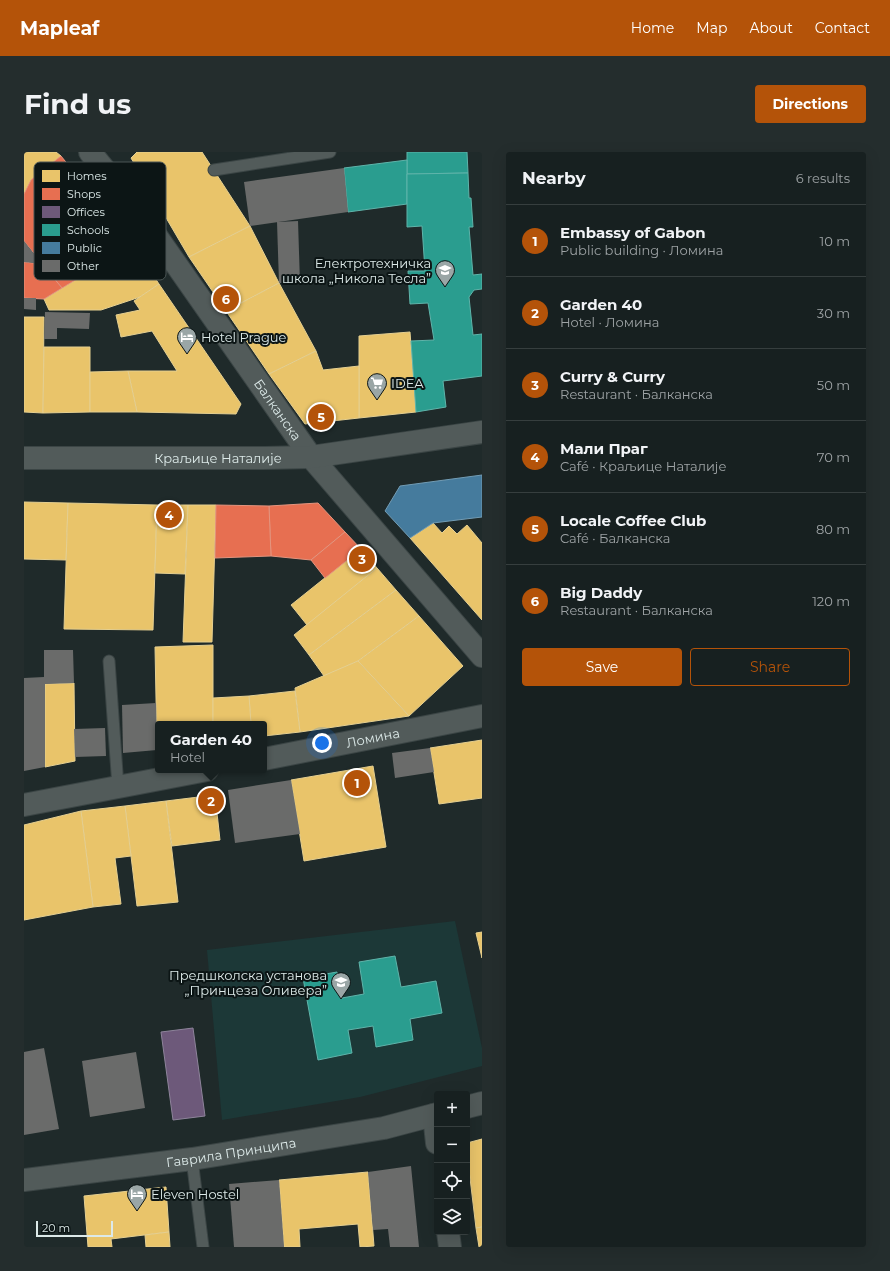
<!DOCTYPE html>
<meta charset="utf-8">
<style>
body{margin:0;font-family:Montserrat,sans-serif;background:#242d2d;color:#f1f3f6}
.controls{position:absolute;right:12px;bottom:12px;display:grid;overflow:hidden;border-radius:4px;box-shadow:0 4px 16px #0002}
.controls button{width:36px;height:36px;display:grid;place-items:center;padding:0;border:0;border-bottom:1px solid #363e3e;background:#172020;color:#f1f3f6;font:20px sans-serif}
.scale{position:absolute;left:12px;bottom:10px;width:77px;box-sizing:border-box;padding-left:4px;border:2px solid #dce9e8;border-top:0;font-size:11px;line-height:14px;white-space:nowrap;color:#dce9e8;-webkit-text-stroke:3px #0c1515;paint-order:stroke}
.you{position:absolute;left:298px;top:591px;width:14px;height:14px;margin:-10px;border:3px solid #fff;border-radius:50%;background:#1a73e8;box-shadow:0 0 0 6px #1a73e833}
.badge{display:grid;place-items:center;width:26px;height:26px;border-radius:50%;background:#b45309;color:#fff;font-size:13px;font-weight:700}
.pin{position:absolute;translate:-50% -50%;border:2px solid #fff;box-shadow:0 1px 4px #0006}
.popup{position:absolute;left:131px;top:569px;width:112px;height:52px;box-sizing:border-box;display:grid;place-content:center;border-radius:4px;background:#172020;filter:drop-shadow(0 1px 3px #0005);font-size:13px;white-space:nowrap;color:#9ea3a5}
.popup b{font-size:15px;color:#f1f3f6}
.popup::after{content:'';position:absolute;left:50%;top:100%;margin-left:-8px;border:8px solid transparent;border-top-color:#172020}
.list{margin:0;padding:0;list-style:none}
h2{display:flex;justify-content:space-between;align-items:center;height:52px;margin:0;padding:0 16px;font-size:17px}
h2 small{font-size:13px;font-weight:400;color:#9ea3a5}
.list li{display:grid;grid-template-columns:26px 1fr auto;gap:12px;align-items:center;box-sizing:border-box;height:72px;padding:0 16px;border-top:1px solid #363e3e}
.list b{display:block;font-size:15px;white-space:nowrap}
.list p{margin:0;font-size:13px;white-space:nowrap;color:#9ea3a5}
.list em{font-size:13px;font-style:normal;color:#9ea3a5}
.actions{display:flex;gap:8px;padding:12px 16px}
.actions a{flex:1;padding:9px 0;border:1px solid #b45309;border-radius:4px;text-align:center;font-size:14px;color:#b45309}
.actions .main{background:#b45309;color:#fff}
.icon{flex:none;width:22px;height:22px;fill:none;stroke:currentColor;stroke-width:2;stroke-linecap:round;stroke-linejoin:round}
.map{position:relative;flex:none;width:458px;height:1095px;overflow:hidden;border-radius:4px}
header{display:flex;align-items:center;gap:24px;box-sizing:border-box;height:56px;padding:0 20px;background:#b45309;color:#fff}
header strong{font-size:19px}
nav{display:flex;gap:22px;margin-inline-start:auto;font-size:14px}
.intro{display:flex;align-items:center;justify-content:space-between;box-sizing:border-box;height:96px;padding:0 24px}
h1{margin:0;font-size:28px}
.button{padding:10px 18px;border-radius:4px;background:#b45309;color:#fff;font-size:14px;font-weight:700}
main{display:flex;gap:24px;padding:0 24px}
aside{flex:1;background:#172020;border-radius:4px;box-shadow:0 4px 16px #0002}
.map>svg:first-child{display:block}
.built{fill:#1c3837}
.homes{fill:#e9c46a;stroke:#e5cf90}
.shops{fill:#e76f51;stroke:#e4947e}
.offices{fill:#6d597a;stroke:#8e849b}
.schools{fill:#2a9d8f;stroke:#5fb4aa}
.public{fill:#457b9d;stroke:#729cb4}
.building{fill:#6a6b6a}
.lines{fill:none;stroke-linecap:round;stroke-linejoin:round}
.service-casing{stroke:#3b4545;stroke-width:13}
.minor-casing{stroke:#3b4545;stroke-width:24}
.tertiary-casing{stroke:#3b4545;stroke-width:24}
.service{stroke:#525b5a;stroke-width:11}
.minor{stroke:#525b5a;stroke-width:22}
.tertiary{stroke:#525b5a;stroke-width:22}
.labels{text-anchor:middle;stroke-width:4;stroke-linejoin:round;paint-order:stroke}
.poi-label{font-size:13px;fill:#dce9e8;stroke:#0c1515;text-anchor:start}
.street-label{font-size:13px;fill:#dce9e8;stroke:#0c1515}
.key{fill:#0c1515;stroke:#4a5554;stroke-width:1}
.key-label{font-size:11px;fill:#dce9e8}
</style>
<header>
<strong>Mapleaf</strong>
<nav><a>Home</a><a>Map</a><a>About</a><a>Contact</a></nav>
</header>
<div class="intro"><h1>Find us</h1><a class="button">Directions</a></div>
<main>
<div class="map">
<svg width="458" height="1095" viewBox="0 0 458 1095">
<rect width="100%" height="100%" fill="#1f2a2a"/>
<polygon class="built" points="431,769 458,896 458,914 336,945 198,968 183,798"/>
<g class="homes">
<polygon points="0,0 32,0 37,4 7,28 0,42"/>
<polygon points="113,0 178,0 226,74 165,105 107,6"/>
<polygon points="226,74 255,131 202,159 165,105"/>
<polygon points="109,93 135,132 116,145 77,158 25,158 20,147"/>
<polygon points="255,131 292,199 245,222 202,159"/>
<polygon points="135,132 217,252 212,262 113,260 104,219 153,219 128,179 97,185 92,163 116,158 110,149"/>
<polygon points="0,165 20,165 19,261 0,260"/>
<polygon points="386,180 392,260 335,266 335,184"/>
<polygon points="20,195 66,195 66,260 19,261"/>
<polygon points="292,199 299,218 335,214 335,266 281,272 245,222"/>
<polygon points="104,219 113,260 66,260 66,220"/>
<polygon points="0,350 44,351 42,408 0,407"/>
<polygon points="44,351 133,353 129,478 40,477"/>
<polygon points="133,353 164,353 161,422 131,421"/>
<polygon points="164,353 192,353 188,490 159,490"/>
<polygon points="409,371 418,381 425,374 433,382 443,373 458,391 458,468 386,386"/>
<polygon points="337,397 353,416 283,473 267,453"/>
<polygon points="353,416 372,438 285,503 270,483"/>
<polygon points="372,438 395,464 334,509 300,524 285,503"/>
<polygon points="395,464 439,514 385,564 334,509"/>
<polygon points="189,493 189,572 134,572 133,598 131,495"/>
<polygon points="334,509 385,564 276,580 271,536"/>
<polygon points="50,531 51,609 21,615 21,532"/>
<polygon points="271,539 276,580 240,584 240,572 227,572 225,544"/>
<polygon points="225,544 227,572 189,572 189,546"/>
<polygon points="458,588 458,646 415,652 406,596"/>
<polygon points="349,614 362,695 280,709 267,628"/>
<polygon points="191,643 196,688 148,694 142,649"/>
<polygon points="142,649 154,750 113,754 101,654"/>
<polygon points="101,654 107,704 91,706 97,752 69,755 57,659"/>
<polygon points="57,659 69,755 0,768 0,673"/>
<polygon points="458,780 458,806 452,781"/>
<polygon points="458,987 458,1075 452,1076 443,1001 443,991"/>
<polygon points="344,1020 350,1094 336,1095 334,1072 275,1077 276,1095 260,1095 255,1028"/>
<polygon points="142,1035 145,1080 87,1087 88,1095 64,1095 60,1044"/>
<polygon points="458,1075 458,1095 455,1095 452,1076"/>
<polygon points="145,1080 146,1095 122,1095 121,1083"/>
</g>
<g class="shops">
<polygon points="37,4 109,93 38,136 0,89 0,42 7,28"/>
<polygon points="0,110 18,112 38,136 20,147 0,146"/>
<polygon points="294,351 321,380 287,408 247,404 245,354"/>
<polygon points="192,353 245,354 247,404 191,406"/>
<polygon points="321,380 337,397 301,426 287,408"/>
</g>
<polygon class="offices" points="169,876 181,964 149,968 137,880"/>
<g class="schools">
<polygon points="383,0 443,0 444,21 383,22"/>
<polygon points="383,8 383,52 324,60 320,16"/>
<polygon points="444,21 445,46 447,46 449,75 445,75 449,123 458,122 458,137 450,138 445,145 449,183 458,182 458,224 419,229 422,255 392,260 387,189 410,188 404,151 386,152 384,119 401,119 398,74 383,75 383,22"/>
<polygon points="371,804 377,835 412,829 418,861 386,867 389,888 352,895 349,874 324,878 328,901 294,908 279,826 313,820 318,846 340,842 335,810"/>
</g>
<polygon class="public" points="458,323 458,365 409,371 386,386 361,359 376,334"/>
<g class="building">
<polygon points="320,16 324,60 226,74 220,30"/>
<polygon points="274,69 276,131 255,131 253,70"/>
<polygon points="0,89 18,112 0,110"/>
<polygon points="0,146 12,146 12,158 0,157"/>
<polygon points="21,160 66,161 65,177 33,176 33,187 20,187"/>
<polygon points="20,498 49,498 50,531 21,532 21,615 0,619 0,526 20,525"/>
<polygon points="132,551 133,598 99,601 98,553"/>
<polygon points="81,576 82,604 51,605 50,577"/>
<polygon points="406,596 410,620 371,626 368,601"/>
<polygon points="267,628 276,682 211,691 204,638"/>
<polygon points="20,896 35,977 0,983 0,900"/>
<polygon points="112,900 121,956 66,965 58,909"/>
<polygon points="387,1014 395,1095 366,1095 364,1077 349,1078 344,1020"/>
<polygon points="255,1028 260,1095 210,1095 205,1032"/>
</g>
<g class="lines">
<g class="service-casing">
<g id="service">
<polyline points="190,18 306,0"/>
<polyline points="117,63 134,52"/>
<polyline points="85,509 94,635"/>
<polyline points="168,1007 179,1095"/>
</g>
</g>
<g class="minor-casing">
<g id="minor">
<path id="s1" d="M66 0 119 65 287 305"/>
<path id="s2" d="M240 607 458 564"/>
<polyline points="0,653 183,618"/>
<polyline points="410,963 413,991"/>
<polyline points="424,1080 426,1095"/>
</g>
</g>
<g class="tertiary-casing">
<g id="tertiary">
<polyline points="287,305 458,504"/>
<path id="s3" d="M0 306H240L287 305 458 280"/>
<polyline points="443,955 458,951"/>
<path id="s4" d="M0 1028 168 1007 360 976 413 962"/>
</g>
</g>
<use href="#service" class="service"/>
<use href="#minor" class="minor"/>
<use href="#tertiary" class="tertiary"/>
</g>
<defs>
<g id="school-pin" transform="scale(1)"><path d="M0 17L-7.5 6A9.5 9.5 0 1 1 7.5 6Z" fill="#9aa6a6" stroke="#0c1515"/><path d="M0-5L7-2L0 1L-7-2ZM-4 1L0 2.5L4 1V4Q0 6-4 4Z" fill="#fff"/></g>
<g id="hotel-pin" transform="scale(1)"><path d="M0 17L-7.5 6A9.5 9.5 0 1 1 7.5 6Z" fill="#9aa6a6" stroke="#0c1515"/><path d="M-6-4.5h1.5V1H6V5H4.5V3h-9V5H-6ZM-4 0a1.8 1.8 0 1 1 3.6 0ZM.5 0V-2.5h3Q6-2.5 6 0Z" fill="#fff"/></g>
<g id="supermarket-pin" transform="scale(1)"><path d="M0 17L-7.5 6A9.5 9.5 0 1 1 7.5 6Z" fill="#9aa6a6" stroke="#0c1515"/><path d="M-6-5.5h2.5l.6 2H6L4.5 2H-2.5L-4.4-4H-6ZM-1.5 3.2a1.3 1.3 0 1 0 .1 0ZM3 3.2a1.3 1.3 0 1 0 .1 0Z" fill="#fff"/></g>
</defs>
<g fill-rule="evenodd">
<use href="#school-pin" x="421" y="118"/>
<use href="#hotel-pin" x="163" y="185"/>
<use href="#supermarket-pin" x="353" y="231"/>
<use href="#school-pin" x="317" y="830"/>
<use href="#hotel-pin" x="113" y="1042"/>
</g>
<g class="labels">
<g class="poi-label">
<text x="407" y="116" text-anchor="end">Електротехничка<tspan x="407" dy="15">школа „Никола Тесла”</tspan></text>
<text x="177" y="190">Hotel Prague</text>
<text x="367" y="236">IDEA</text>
<text x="303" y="828" text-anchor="end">Предшколска установа<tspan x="303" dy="15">„Принцеза Оливера”</tspan></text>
<text x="127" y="1047">Eleven Hostel</text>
</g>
<g class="street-label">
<text dy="5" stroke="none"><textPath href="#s1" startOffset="319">Балканска</textPath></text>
<text dy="5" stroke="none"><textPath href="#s3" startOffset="194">Краљице Наталије</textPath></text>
<text dy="5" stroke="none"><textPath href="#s2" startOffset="111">Ломина</textPath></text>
<text dy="5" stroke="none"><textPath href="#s4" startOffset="209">Гаврила Принципа</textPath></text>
</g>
</g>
<rect x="10" y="10" width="132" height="118" rx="6" class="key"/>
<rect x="18" y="18" width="18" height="12" fill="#e9c46a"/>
<rect x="18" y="36" width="18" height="12" fill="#e76f51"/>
<rect x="18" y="54" width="18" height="12" fill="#6d597a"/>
<rect x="18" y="72" width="18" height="12" fill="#2a9d8f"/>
<rect x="18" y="90" width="18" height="12" fill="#457b9d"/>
<rect x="18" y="108" width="18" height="12" fill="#6a6b6a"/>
<g class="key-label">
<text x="43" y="28">Homes</text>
<text x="43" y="46">Shops</text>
<text x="43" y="64">Offices</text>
<text x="43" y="82">Schools</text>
<text x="43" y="100">Public</text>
<text x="43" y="118">Other</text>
</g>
</svg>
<div class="controls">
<button>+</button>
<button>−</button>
<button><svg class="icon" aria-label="locate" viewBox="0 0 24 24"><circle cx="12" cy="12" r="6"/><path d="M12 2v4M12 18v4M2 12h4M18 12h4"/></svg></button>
<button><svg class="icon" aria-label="layers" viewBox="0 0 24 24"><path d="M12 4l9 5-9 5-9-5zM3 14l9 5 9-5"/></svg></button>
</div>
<div class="scale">20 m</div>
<div class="you"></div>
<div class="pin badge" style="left:333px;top:631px">1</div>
<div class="pin badge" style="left:187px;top:649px">2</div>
<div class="popup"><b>Garden 40</b>Hotel</div>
<div class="pin badge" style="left:338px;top:407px">3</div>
<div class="pin badge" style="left:145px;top:363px">4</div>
<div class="pin badge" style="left:297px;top:265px">5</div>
<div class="pin badge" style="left:202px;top:147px">6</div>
</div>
<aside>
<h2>Nearby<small>6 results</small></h2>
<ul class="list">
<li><span class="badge">1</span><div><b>Embassy of Gabon</b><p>Public building · Ломина</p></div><em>10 m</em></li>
<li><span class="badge">2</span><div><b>Garden 40</b><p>Hotel · Ломина</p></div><em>30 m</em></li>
<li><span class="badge">3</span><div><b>Curry &amp; Curry</b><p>Restaurant · Балканска</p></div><em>50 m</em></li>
<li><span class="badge">4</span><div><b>Мали Праг</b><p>Café · Краљице Наталије</p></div><em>70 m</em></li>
<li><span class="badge">5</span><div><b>Locale Coffee Club</b><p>Café · Балканска</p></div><em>80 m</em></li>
<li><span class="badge">6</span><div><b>Big Daddy</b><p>Restaurant · Балканска</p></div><em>120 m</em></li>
</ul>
<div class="actions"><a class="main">Save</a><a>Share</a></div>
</aside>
</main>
